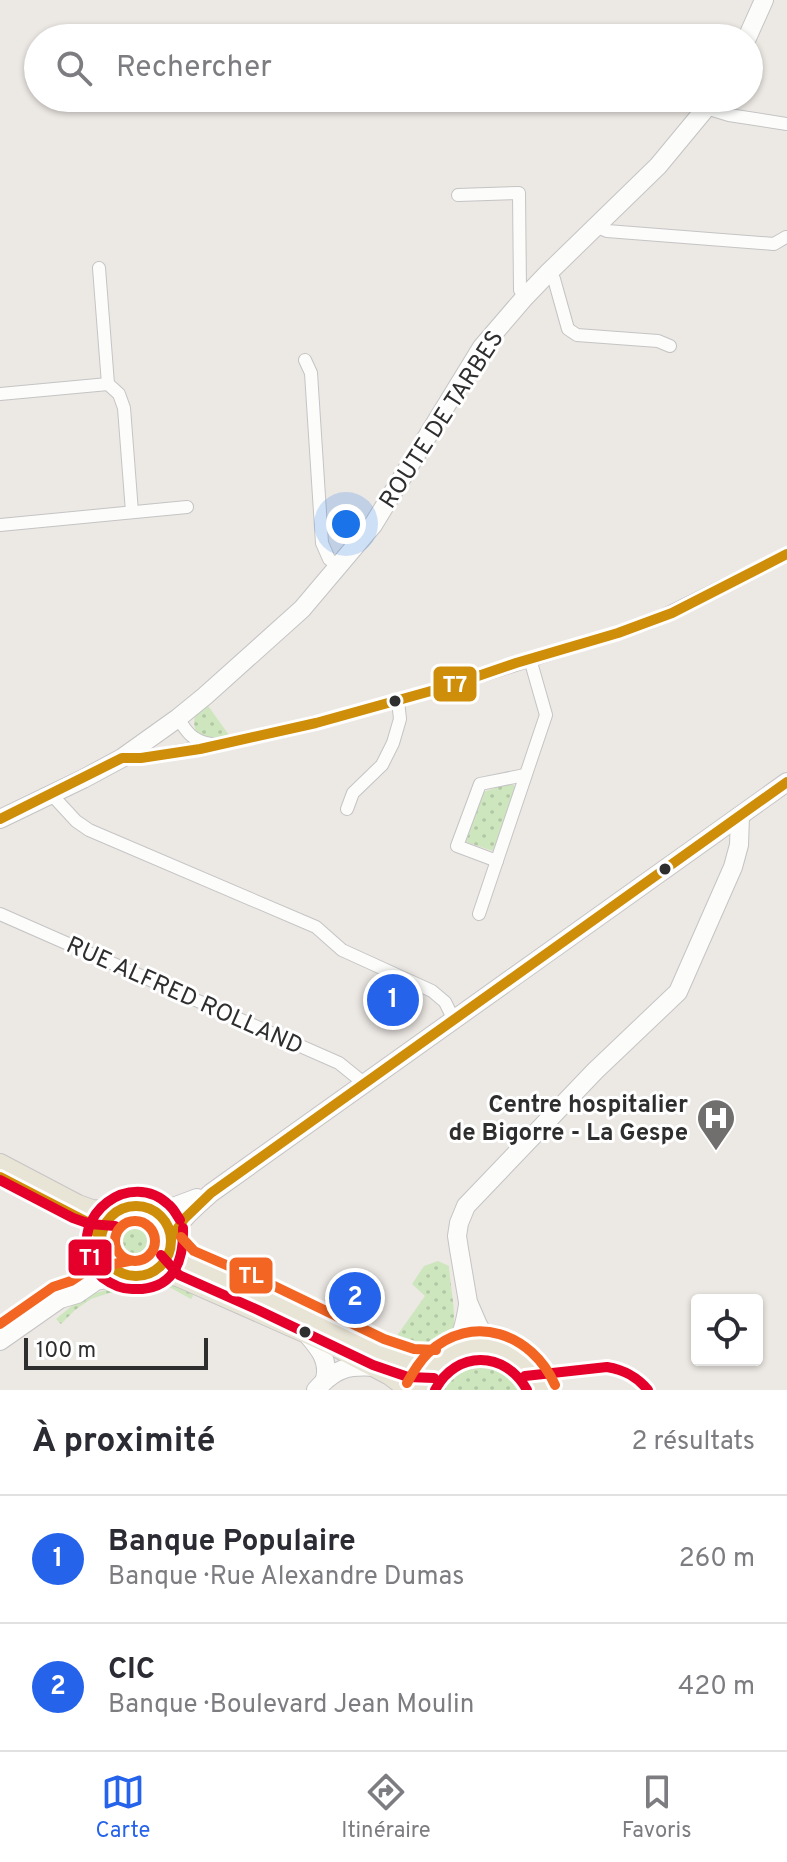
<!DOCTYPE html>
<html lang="fr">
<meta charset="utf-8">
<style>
body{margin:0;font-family:Overpass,sans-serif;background:#f2f2f3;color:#2b2b33}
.controls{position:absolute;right:24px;bottom:24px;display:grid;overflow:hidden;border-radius:8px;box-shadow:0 2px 6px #0004}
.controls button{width:72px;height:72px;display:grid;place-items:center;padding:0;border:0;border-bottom:2px solid #e1e1e2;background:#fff;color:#2b2b33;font:40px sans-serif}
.scale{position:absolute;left:24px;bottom:20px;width:184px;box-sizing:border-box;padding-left:8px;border:4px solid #2e2e2e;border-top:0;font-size:22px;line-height:28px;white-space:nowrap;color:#2e2e2e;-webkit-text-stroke:6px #fff;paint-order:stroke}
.you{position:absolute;left:346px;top:524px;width:28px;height:28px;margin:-20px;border:6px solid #fff;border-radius:50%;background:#1a73e8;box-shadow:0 0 0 12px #1a73e833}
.badge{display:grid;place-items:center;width:52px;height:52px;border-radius:50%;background:#2563eb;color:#fff;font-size:26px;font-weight:700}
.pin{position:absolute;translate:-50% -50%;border:4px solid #fff;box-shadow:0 2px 8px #0006}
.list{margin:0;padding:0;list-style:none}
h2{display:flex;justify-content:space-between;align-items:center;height:104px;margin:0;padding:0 32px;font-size:34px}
h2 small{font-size:26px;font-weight:400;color:#7c7c81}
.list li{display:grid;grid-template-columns:52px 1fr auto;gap:24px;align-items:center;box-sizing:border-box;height:128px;padding:0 32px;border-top:2px solid #e1e1e2}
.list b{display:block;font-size:30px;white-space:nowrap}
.list p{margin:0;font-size:26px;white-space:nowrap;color:#7c7c81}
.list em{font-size:26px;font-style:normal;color:#7c7c81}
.icon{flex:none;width:44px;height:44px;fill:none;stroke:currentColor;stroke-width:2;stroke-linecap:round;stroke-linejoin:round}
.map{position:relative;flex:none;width:787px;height:1390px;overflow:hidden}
.search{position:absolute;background:#fff;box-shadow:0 2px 6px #0004;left:24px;right:24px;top:24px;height:88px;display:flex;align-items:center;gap:20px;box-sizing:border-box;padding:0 28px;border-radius:44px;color:#7c7c81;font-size:30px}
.sheet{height:360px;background:#fff}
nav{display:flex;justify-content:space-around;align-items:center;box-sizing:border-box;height:112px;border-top:2px solid #e1e1e2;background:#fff;font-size:22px;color:#7c7c81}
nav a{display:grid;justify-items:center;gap:4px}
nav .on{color:#2563eb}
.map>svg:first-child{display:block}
.grass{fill:url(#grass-dots)}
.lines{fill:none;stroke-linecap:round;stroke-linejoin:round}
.street-casing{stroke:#c5c4c5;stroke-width:14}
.secondary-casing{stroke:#c5c4c5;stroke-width:20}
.primary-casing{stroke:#c6c5c4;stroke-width:22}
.street{stroke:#fcfcfb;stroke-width:12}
.secondary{stroke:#fcfcfb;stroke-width:18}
.primary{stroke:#e8e4d6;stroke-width:20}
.bus-1-casing{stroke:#fff;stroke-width:16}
.bus-2-casing{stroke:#fff;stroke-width:16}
.bus-3-casing{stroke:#fff;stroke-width:16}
.bus-1{stroke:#cf8e09;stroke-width:10}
.bus-2{stroke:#e4002b;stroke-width:10}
.bus-3{stroke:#f26522;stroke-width:10}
.bus-dot{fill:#2e2e2e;stroke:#fff;stroke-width:3}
.labels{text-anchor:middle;stroke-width:6;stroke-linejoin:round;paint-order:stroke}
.street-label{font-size:24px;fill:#2e2e2e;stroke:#fff}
.poi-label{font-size:24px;font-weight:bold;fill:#2e2e2e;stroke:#fff;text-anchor:end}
.line-badge{stroke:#fff;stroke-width:3}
.badge-label{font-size:22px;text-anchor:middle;font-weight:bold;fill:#fff}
</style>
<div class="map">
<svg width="787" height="1390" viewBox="0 0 787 1390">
<defs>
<pattern id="grass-dots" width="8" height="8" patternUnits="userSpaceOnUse" patternTransform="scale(2)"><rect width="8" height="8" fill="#cee6be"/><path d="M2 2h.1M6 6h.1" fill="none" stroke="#b1c6a4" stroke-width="1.8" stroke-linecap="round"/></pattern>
</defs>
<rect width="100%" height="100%" fill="#ece8e4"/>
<g class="grass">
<path d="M206 703 229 735 208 739 196 732C191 718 196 712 206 703Z"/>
<polygon points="505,785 514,785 515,788 493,851 466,842 483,792"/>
<circle cx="137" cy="1240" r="22"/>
<path d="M438 1261 449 1266C450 1283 455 1307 454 1324 453 1329 450 1336 446 1341 428 1364 379 1339 356 1331L360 1321 396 1337 425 1296 412 1284 424 1266Z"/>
<path d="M155 1282C169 1282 180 1287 192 1293L193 1296 191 1299 171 1288 158 1287 133 1293H109L91 1299 75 1310 61 1324 56 1319 74 1304 92 1294 117 1287 138 1288Z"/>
<path d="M484 1353C507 1359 521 1368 531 1390H429L435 1377 463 1355Z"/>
</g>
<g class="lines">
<g class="street-casing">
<g id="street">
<polyline points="706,108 729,115 787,124"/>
<polyline points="458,195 519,193 520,290 525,297"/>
<polyline points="595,226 607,231 774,244 786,237"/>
<polyline points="99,268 108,384 119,394 124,408 132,512"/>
<polyline points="548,273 554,279 568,329 577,335 658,341 670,346"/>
<polyline points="305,360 311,373 322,543 329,559 338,566"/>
<polyline points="0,394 108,384"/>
<polyline points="0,525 187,507"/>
<path d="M178 718C187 733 193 741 211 744"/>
<polyline points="122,758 141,758 242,740 316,723 449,686 648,623 787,554"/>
<polyline points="52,795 76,821 89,830 316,927 342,950 432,991 445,1002 454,1020"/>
<polyline points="347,809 353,793 382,765 393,743 400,719 398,701"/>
<polyline points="497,861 457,846 480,784 525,775"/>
<polyline points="0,914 339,1063 365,1084"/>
<polyline points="479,914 546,715 530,659"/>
</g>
</g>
<g class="secondary-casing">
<g id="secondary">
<polyline points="747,38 764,0"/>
<polyline points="0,819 83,779 122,758 178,718 205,696 302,609 373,525 482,347 525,297 548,273 658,166 706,108 712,98"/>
<polyline points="148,1208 165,1210 197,1198"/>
<path d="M171 1238C180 1219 196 1207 211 1193L787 782"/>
<path d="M74 1282C90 1270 95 1266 101 1246"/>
<path d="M306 1333C318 1347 330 1360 325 1379"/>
<polyline points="0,1341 60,1299 77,1294 96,1281 131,1275"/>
<polyline points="490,1346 478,1325 468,1302 459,1249 457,1236 459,1223 466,1206 595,1071 678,992 733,867 739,845 740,816"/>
<path d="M450 1353C462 1337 465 1324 468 1305"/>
<path d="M316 1390C335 1368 348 1365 376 1367"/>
</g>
</g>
<g class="primary-casing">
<g id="primary">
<polyline points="0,1164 78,1205 92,1210 116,1212"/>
<circle cx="136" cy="1241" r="35"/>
<polyline points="171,1246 186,1263 264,1297 379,1352 411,1363 435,1364"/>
<polyline points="157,1269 180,1277 327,1342 390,1375 410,1390"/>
<path d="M419 1390C436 1347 490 1329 526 1364 533 1372 538 1380 542 1390"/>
</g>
</g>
<use href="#street" class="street"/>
<use href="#secondary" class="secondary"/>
<use href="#primary" class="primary"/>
<g class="bus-1-casing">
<g id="bus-1">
<polyline points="0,819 122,758 141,758 200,749 316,723 449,686 516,663 618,633 672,613 787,554"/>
<polyline points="0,1177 87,1222 101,1238"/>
<circle cx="136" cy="1241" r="35"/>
<polyline points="171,1238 184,1219 211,1193 787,782"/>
</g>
</g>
<g class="bus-2-casing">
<g id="bus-2">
<polyline points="0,1180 73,1218 90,1224 115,1226"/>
<path d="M180 1220C177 1216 174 1209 169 1205 131 1168 68 1215 92 1263 95 1269 98 1274 103 1278 111 1284 121 1289 132 1289 172 1291 184 1264 183 1228"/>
<polyline points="161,1255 179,1275 258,1310 373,1365 408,1377 434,1378"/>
<path d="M525 1376 607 1367C625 1370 637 1377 648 1390"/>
<path d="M435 1390C456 1350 505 1350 527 1390"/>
</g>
</g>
<g class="bus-3-casing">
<g id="bus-3">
<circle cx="135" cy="1241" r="20"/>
<polyline points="181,1237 194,1251 270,1284 384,1339 414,1349 436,1350"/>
<polyline points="0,1324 53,1287 71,1281 89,1269 129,1261"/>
<path d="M407 1383C413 1372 419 1362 428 1353 472 1312 532 1333 555 1385"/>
</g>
</g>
<use href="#bus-1" class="bus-1"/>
<use href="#bus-2" class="bus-2"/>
<use href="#bus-3" class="bus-3"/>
</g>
<defs>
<g id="hospital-pin" transform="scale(2)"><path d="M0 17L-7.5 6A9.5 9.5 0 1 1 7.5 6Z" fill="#706f6e" stroke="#fff"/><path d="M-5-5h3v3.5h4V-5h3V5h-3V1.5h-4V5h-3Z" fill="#fff"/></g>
</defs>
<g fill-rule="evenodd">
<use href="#hospital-pin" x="716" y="1118"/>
</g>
<g class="bus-dot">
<circle cx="395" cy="701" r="7"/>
<circle cx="665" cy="869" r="7"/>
<circle cx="305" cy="1332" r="7"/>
</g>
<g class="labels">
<g class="street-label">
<text transform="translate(441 419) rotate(-57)" y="8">ROUTE DE TARBES</text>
<text transform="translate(185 995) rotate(24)" y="8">RUE ALFRED ROLLAND</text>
</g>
<g class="poi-label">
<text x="688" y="1112">Centre hospitalier<tspan x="688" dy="28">de Bigorre - La Gespe</tspan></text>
</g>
</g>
<g class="line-badge">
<rect x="432" y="665" width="46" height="38" rx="8" fill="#cf8e09"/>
<rect x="67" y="1238" width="46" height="39" rx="8" fill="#e4002b"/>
<rect x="228" y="1256" width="46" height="39" rx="8" fill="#f26522"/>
</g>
<g class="badge-label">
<text x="455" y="692">T7</text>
<text x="90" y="1265">T1</text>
<text x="251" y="1283">TL</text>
</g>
</svg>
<div class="controls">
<button><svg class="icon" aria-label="locate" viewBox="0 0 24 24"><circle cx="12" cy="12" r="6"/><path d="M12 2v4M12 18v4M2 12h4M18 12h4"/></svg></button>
</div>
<div class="scale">100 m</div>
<div class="you"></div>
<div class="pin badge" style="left:393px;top:1000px">1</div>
<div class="pin badge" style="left:355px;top:1298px">2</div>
<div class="search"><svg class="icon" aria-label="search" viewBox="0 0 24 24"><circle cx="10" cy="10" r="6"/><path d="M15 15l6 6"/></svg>Rechercher</div>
</div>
<section class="sheet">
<h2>À proximité<small>2 résultats</small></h2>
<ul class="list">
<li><span class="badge">1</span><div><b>Banque Populaire</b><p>Banque · Rue Alexandre Dumas</p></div><em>260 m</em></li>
<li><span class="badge">2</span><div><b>CIC</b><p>Banque · Boulevard Jean Moulin</p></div><em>420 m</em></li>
</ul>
</section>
<nav>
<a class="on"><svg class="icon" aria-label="map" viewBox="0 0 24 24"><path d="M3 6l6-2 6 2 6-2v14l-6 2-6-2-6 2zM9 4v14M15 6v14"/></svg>Carte</a>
<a><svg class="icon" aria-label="directions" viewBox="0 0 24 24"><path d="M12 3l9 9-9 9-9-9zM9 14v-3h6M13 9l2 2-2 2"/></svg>Itinéraire</a>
<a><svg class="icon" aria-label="saved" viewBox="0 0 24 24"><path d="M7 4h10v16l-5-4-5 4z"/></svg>Favoris</a>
</nav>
